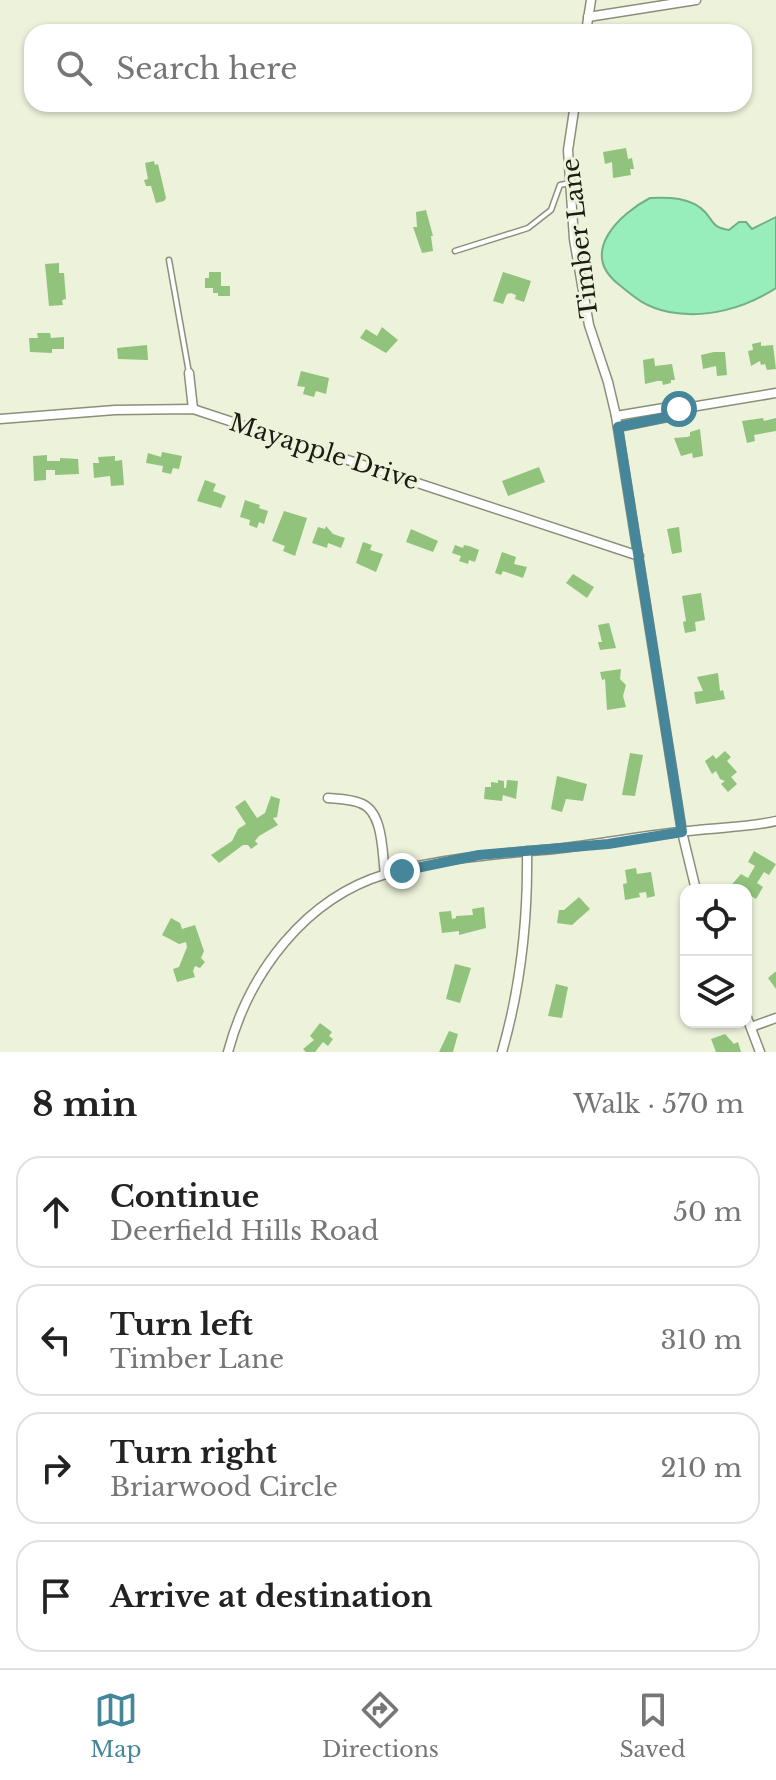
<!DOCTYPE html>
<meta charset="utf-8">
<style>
body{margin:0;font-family:"Libre Baskerville",serif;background:#f2f2f2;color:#222}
.controls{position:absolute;right:24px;bottom:24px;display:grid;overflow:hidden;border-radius:16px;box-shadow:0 2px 6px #0004}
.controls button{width:72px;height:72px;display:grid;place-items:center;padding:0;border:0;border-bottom:2px solid #e0e0e0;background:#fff;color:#222;font:40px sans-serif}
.stop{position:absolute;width:24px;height:24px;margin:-18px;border:6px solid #46869a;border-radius:50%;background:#fff}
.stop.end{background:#46869a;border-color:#fff;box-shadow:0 2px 8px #0008}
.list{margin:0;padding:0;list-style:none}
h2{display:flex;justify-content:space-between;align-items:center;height:104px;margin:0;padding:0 32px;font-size:34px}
h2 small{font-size:26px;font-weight:400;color:#767676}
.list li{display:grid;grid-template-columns:52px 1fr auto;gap:24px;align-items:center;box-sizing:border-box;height:112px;margin:0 16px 16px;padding:0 16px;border:2px solid #e0e0e0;border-radius:24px}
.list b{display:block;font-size:30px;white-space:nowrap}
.list p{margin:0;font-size:26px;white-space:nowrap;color:#767676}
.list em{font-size:26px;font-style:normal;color:#767676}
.icon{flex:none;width:44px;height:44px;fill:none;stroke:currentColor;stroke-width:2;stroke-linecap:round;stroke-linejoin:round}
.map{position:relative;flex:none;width:776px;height:1052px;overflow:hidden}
.search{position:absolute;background:#fff;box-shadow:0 2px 6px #0004;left:24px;right:24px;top:24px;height:88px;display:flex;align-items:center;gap:20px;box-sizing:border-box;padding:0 28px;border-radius:24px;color:#767676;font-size:30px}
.sheet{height:616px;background:#fff}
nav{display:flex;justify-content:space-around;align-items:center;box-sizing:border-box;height:112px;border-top:2px solid #e0e0e0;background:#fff;font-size:22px;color:#767676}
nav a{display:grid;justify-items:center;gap:4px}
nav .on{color:#46869a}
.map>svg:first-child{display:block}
.water{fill:#97eebb;stroke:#72af89;stroke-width:2}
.building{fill:#91c37c}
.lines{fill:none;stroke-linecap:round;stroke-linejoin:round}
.lane-casing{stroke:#8b8f7a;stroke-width:7}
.street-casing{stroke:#8b8f7a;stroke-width:11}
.lane{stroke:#fff;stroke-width:4}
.street{stroke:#fff;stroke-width:8}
.route{stroke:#46869a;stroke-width:10}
.labels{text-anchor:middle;stroke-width:6;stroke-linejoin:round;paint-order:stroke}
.street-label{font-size:24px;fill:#1b1c14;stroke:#edf2db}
</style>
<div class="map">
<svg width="776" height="1052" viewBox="0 0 776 1052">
<rect width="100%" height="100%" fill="#edf2db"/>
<path class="water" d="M650 198C668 197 691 197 705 212 714 222 713 228 729 230L739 222H746L752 229 776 217V288C745 308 707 319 669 312 645 307 635 298 617 283 580 252 619 214 650 198Z"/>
<g class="building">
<polygon points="626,148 628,159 632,158 634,169 630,169 631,175 613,178 612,162 605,164 603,152"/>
<polygon points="154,161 155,165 158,164 166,198 164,201 156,203 151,186 146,186 144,180 148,179 145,163"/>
<polygon points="426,210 433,236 431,236 433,251 422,253 413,227 417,227 416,212"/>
<polygon points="59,263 59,273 64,273 66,299 62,300 63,305 49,306 45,264"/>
<polygon points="209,272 221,272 221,286 230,286 230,296 218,296 218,293 213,293 213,288 205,288 205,278 209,278"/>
<polygon points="503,272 531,281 524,302 515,299 516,295 511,293 507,294 503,304 493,301"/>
<polygon points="382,327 398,340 386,353 360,338 366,329 377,336"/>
<polygon points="37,333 50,333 51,338 64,337 64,349 52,349 52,353 30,352 29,338 38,338"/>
<polygon points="761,342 761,346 773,345 776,369 767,370 765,364 761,365 760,361 751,366 748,351 753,350 752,344"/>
<polygon points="147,345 148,360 118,359 117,348"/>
<polygon points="714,352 725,352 727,375 717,376 716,366 703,369 701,355"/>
<polygon points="654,358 655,366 672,364 675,380 671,380 671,383 663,385 662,381 657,381 645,384 643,360"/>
<polygon points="301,371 329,378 326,394 316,391 314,397 303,394 305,387 297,386"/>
<polygon points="763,418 764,421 776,418 776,431 754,435 755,441 747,443 742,421"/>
<polygon points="700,429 703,456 693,458 692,453 681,456 674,438 687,437 690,436 690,432"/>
<polygon points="162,452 182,456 179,469 173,468 171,474 162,472 163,466 146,463 148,453 161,457"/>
<polygon points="47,455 47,461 60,461 60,458 78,459 79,474 55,475 55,470 46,470 46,480 34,481 33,456"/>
<polygon points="115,456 115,461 122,460 124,485 111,486 110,476 94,478 93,463 99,463 98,457"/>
<polygon points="539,467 545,482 508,496 502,481"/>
<polygon points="205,480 216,484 213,491 226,496 221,508 197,501"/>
<polygon points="245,500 260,505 259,508 268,511 264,524 259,522 257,528 249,525 250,520 240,517"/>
<polygon points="284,511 307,518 295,556 283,551 285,546 272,541"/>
<polygon points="326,526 333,534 345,538 341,548 328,543 327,548 312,543 318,527 325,529"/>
<polygon points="679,527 682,552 672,554 667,529"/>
<polygon points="411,529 438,541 433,552 406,542"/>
<polygon points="363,542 372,545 370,550 383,554 376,572 356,563"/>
<polygon points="455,545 463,548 464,545 469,546 479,550 475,562 469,560 468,564 459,561 461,556 452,553"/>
<polygon points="502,552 516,557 514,564 527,567 523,578 503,571 501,575 495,573"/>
<polygon points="573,574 594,587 587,598 566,583"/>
<polygon points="701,593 705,620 695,622 696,631 685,633 683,622 686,621 682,596"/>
<polygon points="609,623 616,648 600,650 598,642 602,642 598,625"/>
<polygon points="621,669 620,679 626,685 623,696 626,707 607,710 605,679 602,680 600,672"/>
<polygon points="718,673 720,691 723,690 725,699 696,704 694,692 703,691 697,677"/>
<polygon points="725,751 731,757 727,761 737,772 731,777 737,784 728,792 721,784 725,781 720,779 716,771 712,774 705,761 713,755 716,759"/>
<polygon points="630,753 643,755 635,796 622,795"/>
<polygon points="557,776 587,784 583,801 566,799 562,812 551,809"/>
<polygon points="498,780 504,781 504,788 506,788 507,780 518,781 516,799 503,795 502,801 484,799 485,787 491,787 491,782 498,783"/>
<polygon points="271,796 280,799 277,817 273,818 278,825 259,836 255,841 258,844 251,849 248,845 243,845 219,863 211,855 232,841 238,829 246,824 235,807 245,800 257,818 265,813"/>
<polygon points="754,851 776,864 769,875 764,872 757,883 763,887 756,899 746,893 746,890 727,890 741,874 748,878 755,866 748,862"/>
<polygon points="636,868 637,874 651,872 655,896 647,898 646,892 639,893 640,897 625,900 623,884 627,883 625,870"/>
<polygon points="579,897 590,909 572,925 557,923 559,910 564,910"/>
<polygon points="484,907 486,928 459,935 459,931 442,933 439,912 451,911 452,919 456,918 456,916 473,915 472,909"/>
<polygon points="171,918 180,923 182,929 195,925 204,951 201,958 205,962 200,968 195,966 193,971 195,977 177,982 173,969 179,967 187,947 186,942 179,944 162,935"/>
<polygon points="455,964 471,968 460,1003 446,999"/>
<polygon points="775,972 776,972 776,989 768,978"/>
<polygon points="556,984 568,987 562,1018 548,1016"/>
<polygon points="320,1023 332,1032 329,1036 333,1039 328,1046 323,1042 315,1052 306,1052 303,1049 314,1040 310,1036"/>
<polygon points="449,1031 458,1034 453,1052 439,1052"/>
<polygon points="725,1034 734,1044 738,1042 741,1052 716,1052 711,1039"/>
</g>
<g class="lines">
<g class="lane-casing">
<g id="lane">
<polyline points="455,251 528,228 551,210 560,185 570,183"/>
<polyline points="169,260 189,373"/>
</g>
</g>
<g class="street-casing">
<g id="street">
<polyline points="588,17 696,0"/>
<polyline points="586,32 591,0"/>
<polyline points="575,104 568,150 574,239 589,325 608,382 616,416 682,832 696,890"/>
<polyline points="189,373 193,409"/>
<polyline points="616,416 670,407 679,409 776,393"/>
<polyline points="0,419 115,410 193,409 639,556"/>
<polyline points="618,427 672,416 679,409"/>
<path d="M328 798C338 799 350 799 360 803 384 811 382 854 385 874"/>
<polyline points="746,1015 760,1052"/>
<polyline points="751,1027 776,1018"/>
<path d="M228 1052C249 973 305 898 386 874 441 858 497 854 554 849 602 844 650 834 698 830 724 827 750 827 776 821"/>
<path d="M502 1052C521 986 528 919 527 851"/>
</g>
</g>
<use href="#lane" class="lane"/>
<use href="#street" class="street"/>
</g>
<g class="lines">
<polyline class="route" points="402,871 479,855 608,844 682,832 618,427 672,416 679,409"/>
</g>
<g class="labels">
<g class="street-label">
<text transform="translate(580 238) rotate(-97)" y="8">Timber Lane</text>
<text transform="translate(324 452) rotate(18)" y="8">Mayapple Drive</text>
</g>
</g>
</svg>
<div class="controls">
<button><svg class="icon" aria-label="locate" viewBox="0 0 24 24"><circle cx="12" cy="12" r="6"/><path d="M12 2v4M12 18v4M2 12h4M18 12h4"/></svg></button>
<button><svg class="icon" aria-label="layers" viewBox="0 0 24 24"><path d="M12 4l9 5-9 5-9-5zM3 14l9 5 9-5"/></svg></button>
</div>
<div class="stop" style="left:679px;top:409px"></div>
<div class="stop end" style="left:402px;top:871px"></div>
<div class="search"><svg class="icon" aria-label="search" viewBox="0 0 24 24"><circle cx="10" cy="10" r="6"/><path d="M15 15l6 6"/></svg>Search here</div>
</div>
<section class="sheet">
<h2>8 min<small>Walk · 570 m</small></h2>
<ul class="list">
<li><svg class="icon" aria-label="ahead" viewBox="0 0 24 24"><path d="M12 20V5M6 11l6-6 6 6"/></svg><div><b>Continue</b><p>Deerfield Hills Road</p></div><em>50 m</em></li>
<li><svg class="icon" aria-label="left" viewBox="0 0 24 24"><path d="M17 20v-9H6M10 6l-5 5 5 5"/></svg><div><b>Turn left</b><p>Timber Lane</p></div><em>310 m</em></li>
<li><svg class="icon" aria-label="right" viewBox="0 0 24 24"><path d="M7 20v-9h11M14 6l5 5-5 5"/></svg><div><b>Turn right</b><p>Briarwood Circle</p></div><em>210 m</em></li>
<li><svg class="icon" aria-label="arrive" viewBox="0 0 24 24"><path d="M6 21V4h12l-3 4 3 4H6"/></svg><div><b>Arrive at destination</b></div></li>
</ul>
</section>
<nav>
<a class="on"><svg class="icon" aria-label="map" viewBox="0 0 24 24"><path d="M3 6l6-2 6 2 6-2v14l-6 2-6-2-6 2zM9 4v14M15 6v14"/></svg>Map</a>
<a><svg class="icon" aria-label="directions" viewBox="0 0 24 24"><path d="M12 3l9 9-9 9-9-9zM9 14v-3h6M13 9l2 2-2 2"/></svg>Directions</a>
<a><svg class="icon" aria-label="saved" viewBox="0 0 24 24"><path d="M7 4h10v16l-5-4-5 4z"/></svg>Saved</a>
</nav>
